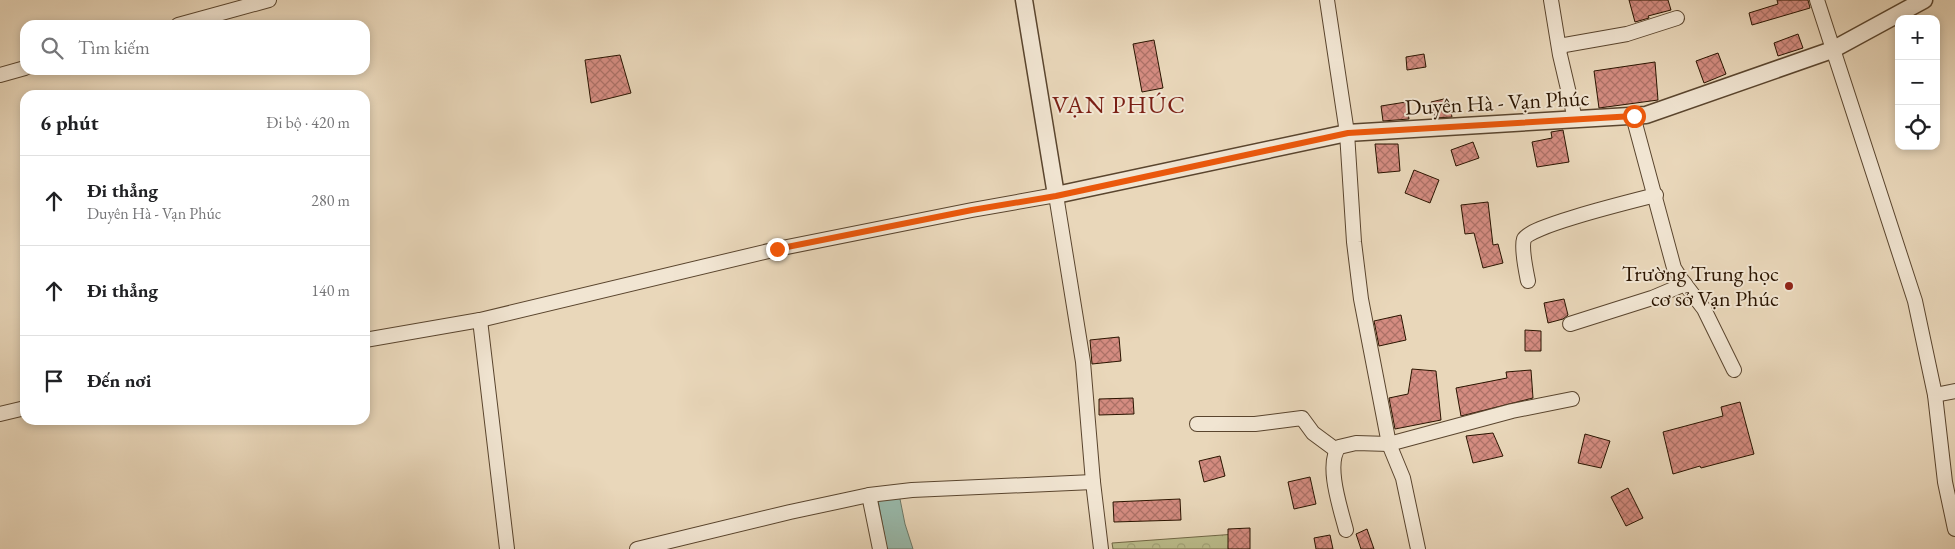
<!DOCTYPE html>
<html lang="vi">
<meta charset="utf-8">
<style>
body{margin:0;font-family:"EB Garamond",serif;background:#f6f6f6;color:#202124}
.controls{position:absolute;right:15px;top:15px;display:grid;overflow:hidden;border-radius:10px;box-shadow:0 2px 8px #0003}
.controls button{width:45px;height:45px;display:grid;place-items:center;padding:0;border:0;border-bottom:1px solid #e0e0e0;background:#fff;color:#202124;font:25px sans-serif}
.stop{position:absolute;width:15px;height:15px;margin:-11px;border:4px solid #ea580c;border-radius:50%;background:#fff}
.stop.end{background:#ea580c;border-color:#fff;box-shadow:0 1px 5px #0008}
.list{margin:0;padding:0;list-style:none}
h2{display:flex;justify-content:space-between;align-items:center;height:65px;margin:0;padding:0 20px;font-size:21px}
h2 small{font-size:16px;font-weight:400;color:#757577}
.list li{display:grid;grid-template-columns:32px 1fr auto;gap:15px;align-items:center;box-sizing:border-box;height:90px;padding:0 20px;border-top:1px solid #e0e0e0}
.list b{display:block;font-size:19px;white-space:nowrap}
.list p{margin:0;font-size:16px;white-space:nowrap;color:#757577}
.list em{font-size:16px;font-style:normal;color:#757577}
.icon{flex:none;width:28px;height:28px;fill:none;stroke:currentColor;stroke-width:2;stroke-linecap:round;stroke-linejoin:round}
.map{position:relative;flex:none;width:1955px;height:549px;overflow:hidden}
.search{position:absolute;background:#fff;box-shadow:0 2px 8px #0003;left:20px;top:20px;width:350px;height:55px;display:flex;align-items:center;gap:12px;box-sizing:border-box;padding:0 18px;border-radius:15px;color:#757577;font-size:19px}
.panel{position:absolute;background:#fff;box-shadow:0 2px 8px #0003;left:20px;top:90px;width:350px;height:335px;border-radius:15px}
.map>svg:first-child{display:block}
.forest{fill:url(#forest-crowns);stroke:#726846}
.water{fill:#98baac;stroke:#6c7867}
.building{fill:url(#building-cross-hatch);stroke:#2a1400}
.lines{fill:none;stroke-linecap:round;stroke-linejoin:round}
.minor-casing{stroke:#5a452e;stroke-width:16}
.tertiary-casing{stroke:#5a452e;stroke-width:19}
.minor{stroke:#f1e5d2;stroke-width:14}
.tertiary{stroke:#f1e5d2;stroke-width:16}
.route{stroke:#ea580c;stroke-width:6}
.poi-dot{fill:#8f2418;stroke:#f1e5d2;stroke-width:2}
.labels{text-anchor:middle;stroke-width:4;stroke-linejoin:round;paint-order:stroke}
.street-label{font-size:22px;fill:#2a1400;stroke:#f1e5d2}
.poi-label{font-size:22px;fill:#2a1400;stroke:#f1e5d2;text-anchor:end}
.quarter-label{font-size:25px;letter-spacing:1px;fill:#7a1f14;stroke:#f1e5d2}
</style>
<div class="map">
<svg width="1955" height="549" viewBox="0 0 1955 549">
<defs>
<pattern id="forest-crowns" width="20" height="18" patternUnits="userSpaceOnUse" patternTransform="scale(1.25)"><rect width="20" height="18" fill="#bbbd8c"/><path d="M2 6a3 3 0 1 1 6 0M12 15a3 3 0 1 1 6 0" fill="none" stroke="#a1a277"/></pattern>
<pattern id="building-cross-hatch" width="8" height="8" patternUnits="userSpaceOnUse" patternTransform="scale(1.25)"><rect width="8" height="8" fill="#d48c81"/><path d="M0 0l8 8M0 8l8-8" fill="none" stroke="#ac7167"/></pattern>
</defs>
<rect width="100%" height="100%" fill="#e9d7ba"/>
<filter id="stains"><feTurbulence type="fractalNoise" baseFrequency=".004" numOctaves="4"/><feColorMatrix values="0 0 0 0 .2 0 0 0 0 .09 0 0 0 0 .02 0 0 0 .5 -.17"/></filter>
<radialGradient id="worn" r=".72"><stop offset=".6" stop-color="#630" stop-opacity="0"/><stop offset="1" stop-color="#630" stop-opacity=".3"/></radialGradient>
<polygon class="forest" points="1236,534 1237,549 1113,549 1112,543"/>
<polygon class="water" points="898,497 900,499 905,524 913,549 887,549 878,500"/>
<g class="building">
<polygon points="1629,0 1668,0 1671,10 1648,16 1649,18 1635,22"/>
<polygon points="1777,0 1808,0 1810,8 1752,25 1749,13 1778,4"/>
<polygon points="1798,34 1803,48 1778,56 1774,43"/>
<polygon points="1154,40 1163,88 1142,92 1133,44"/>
<polygon points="1718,53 1726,74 1704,83 1696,61"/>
<polygon points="1424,54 1426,67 1407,70 1406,57"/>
<polygon points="620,55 631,93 591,103 585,60"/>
<polygon points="1655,62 1658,100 1599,108 1594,71"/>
<polygon points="1448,98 1452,117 1435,118 1431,102"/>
<polygon points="1406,102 1409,119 1383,121 1381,106"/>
<polygon points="1563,130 1569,162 1537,167 1532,142 1552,138 1551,132"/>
<polygon points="1473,142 1479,158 1456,166 1451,150"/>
<polygon points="1375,144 1398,144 1400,171 1378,173"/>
<polygon points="1414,170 1439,180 1430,203 1405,193"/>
<polygon points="1488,202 1493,245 1498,244 1503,263 1483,268 1474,233 1465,234 1461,205"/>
<polygon points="1564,299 1568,315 1563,319 1548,323 1544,303"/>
<polygon points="1401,315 1406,340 1379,346 1374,321"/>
<polygon points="1525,330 1541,331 1541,351 1525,351"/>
<polygon points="1119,337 1121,361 1092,364 1090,340"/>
<polygon points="1412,369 1436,371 1441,420 1395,429 1389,398 1408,394"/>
<polygon points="1531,370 1533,398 1461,416 1456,388 1507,378 1506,372"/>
<polygon points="1133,398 1134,414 1099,415 1099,399"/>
<polygon points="1740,402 1754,454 1701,468 1700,466 1673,474 1663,432 1723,416 1721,407"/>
<polygon points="1493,433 1503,456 1473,463 1466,436"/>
<polygon points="1585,434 1610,441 1601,468 1578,463"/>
<polygon points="1220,456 1225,476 1204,482 1199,461"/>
<polygon points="1310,477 1316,504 1294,509 1288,482"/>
<polygon points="1628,488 1643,518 1626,526 1611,497"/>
<polygon points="1180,499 1181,520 1114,522 1113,502"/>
<polygon points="1250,528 1250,549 1228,549 1228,529"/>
<polygon points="1367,529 1374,549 1361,549 1356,534"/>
<polygon points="1330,535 1333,549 1316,549 1314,538"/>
</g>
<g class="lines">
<g class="minor-casing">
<g id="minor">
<polyline points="1327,0 1347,133 1354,242 1361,299 1389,444 1403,478 1418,549"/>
<polyline points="1551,0 1560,55 1575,119"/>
<polyline points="1817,0 1915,301 1935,395 1945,482 1955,529"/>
<polyline points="178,25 269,0"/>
<polyline points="1559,46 1627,34 1677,18"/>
<polyline points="0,75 25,68"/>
<polyline points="1633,116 1674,268 1681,279 1704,309 1734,370"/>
<path d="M1528 281C1526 271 1521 248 1524 239 1529 226 1637 200 1656 195"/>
<polyline points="480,320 507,549"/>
<polyline points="1570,324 1652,298 1685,284"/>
<polyline points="365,340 480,320 777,249 972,210 1056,195 1083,362 1093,482 1101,549"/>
<polyline points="1935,395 1955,391"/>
<polyline points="0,414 25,408"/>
<polyline points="1197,424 1255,424 1302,418 1313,433 1336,450"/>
<polyline points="869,495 880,549"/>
<path d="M1346 530C1341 510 1325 464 1339 447L1356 443 1389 444 1512 411 1572 399"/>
<polyline points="637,549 790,512 869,495 912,490 1093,482"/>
</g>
</g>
<g class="tertiary-casing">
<polyline id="tertiary" points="1024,0 1056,195 1347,133 1646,115 1832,50 1924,0"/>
</g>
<use href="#minor" class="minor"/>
<use href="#tertiary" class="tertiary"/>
</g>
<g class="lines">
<polyline class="route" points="777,249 972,210 1056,196 1348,133 1634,116"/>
</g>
<circle class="poi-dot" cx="1789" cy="286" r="5"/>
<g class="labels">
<g class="street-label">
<text transform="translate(1497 102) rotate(-3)" y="8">Duyên Hà - Vạn Phúc</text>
</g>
<g class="poi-label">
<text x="1779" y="281">Trường Trung học<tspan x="1779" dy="25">cơ sở Vạn Phúc</tspan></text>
</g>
<g class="quarter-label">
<text x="1119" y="113">VẠN PHÚC</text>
</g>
</g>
<rect width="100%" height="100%" filter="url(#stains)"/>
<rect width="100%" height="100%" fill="url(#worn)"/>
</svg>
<div class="controls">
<button>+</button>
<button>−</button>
<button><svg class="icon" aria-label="locate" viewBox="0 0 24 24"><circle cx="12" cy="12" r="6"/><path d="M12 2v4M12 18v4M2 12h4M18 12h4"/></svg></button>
</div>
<div class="stop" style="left:1634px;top:116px"></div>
<div class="stop end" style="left:777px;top:249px"></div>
<div class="search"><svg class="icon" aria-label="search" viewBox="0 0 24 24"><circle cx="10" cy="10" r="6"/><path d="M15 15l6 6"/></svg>Tìm kiếm</div>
<section class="panel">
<h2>6 phút<small>Đi bộ · 420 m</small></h2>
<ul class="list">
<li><svg class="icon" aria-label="ahead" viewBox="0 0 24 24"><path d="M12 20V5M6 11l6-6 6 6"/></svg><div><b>Đi thẳng</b><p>Duyên Hà - Vạn Phúc</p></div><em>280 m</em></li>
<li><svg class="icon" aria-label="ahead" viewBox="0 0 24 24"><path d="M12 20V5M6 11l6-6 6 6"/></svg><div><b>Đi thẳng</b></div><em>140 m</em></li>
<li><svg class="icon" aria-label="arrive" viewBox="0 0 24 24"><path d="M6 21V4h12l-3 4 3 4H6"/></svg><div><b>Đến nơi</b></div></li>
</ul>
</section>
</div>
